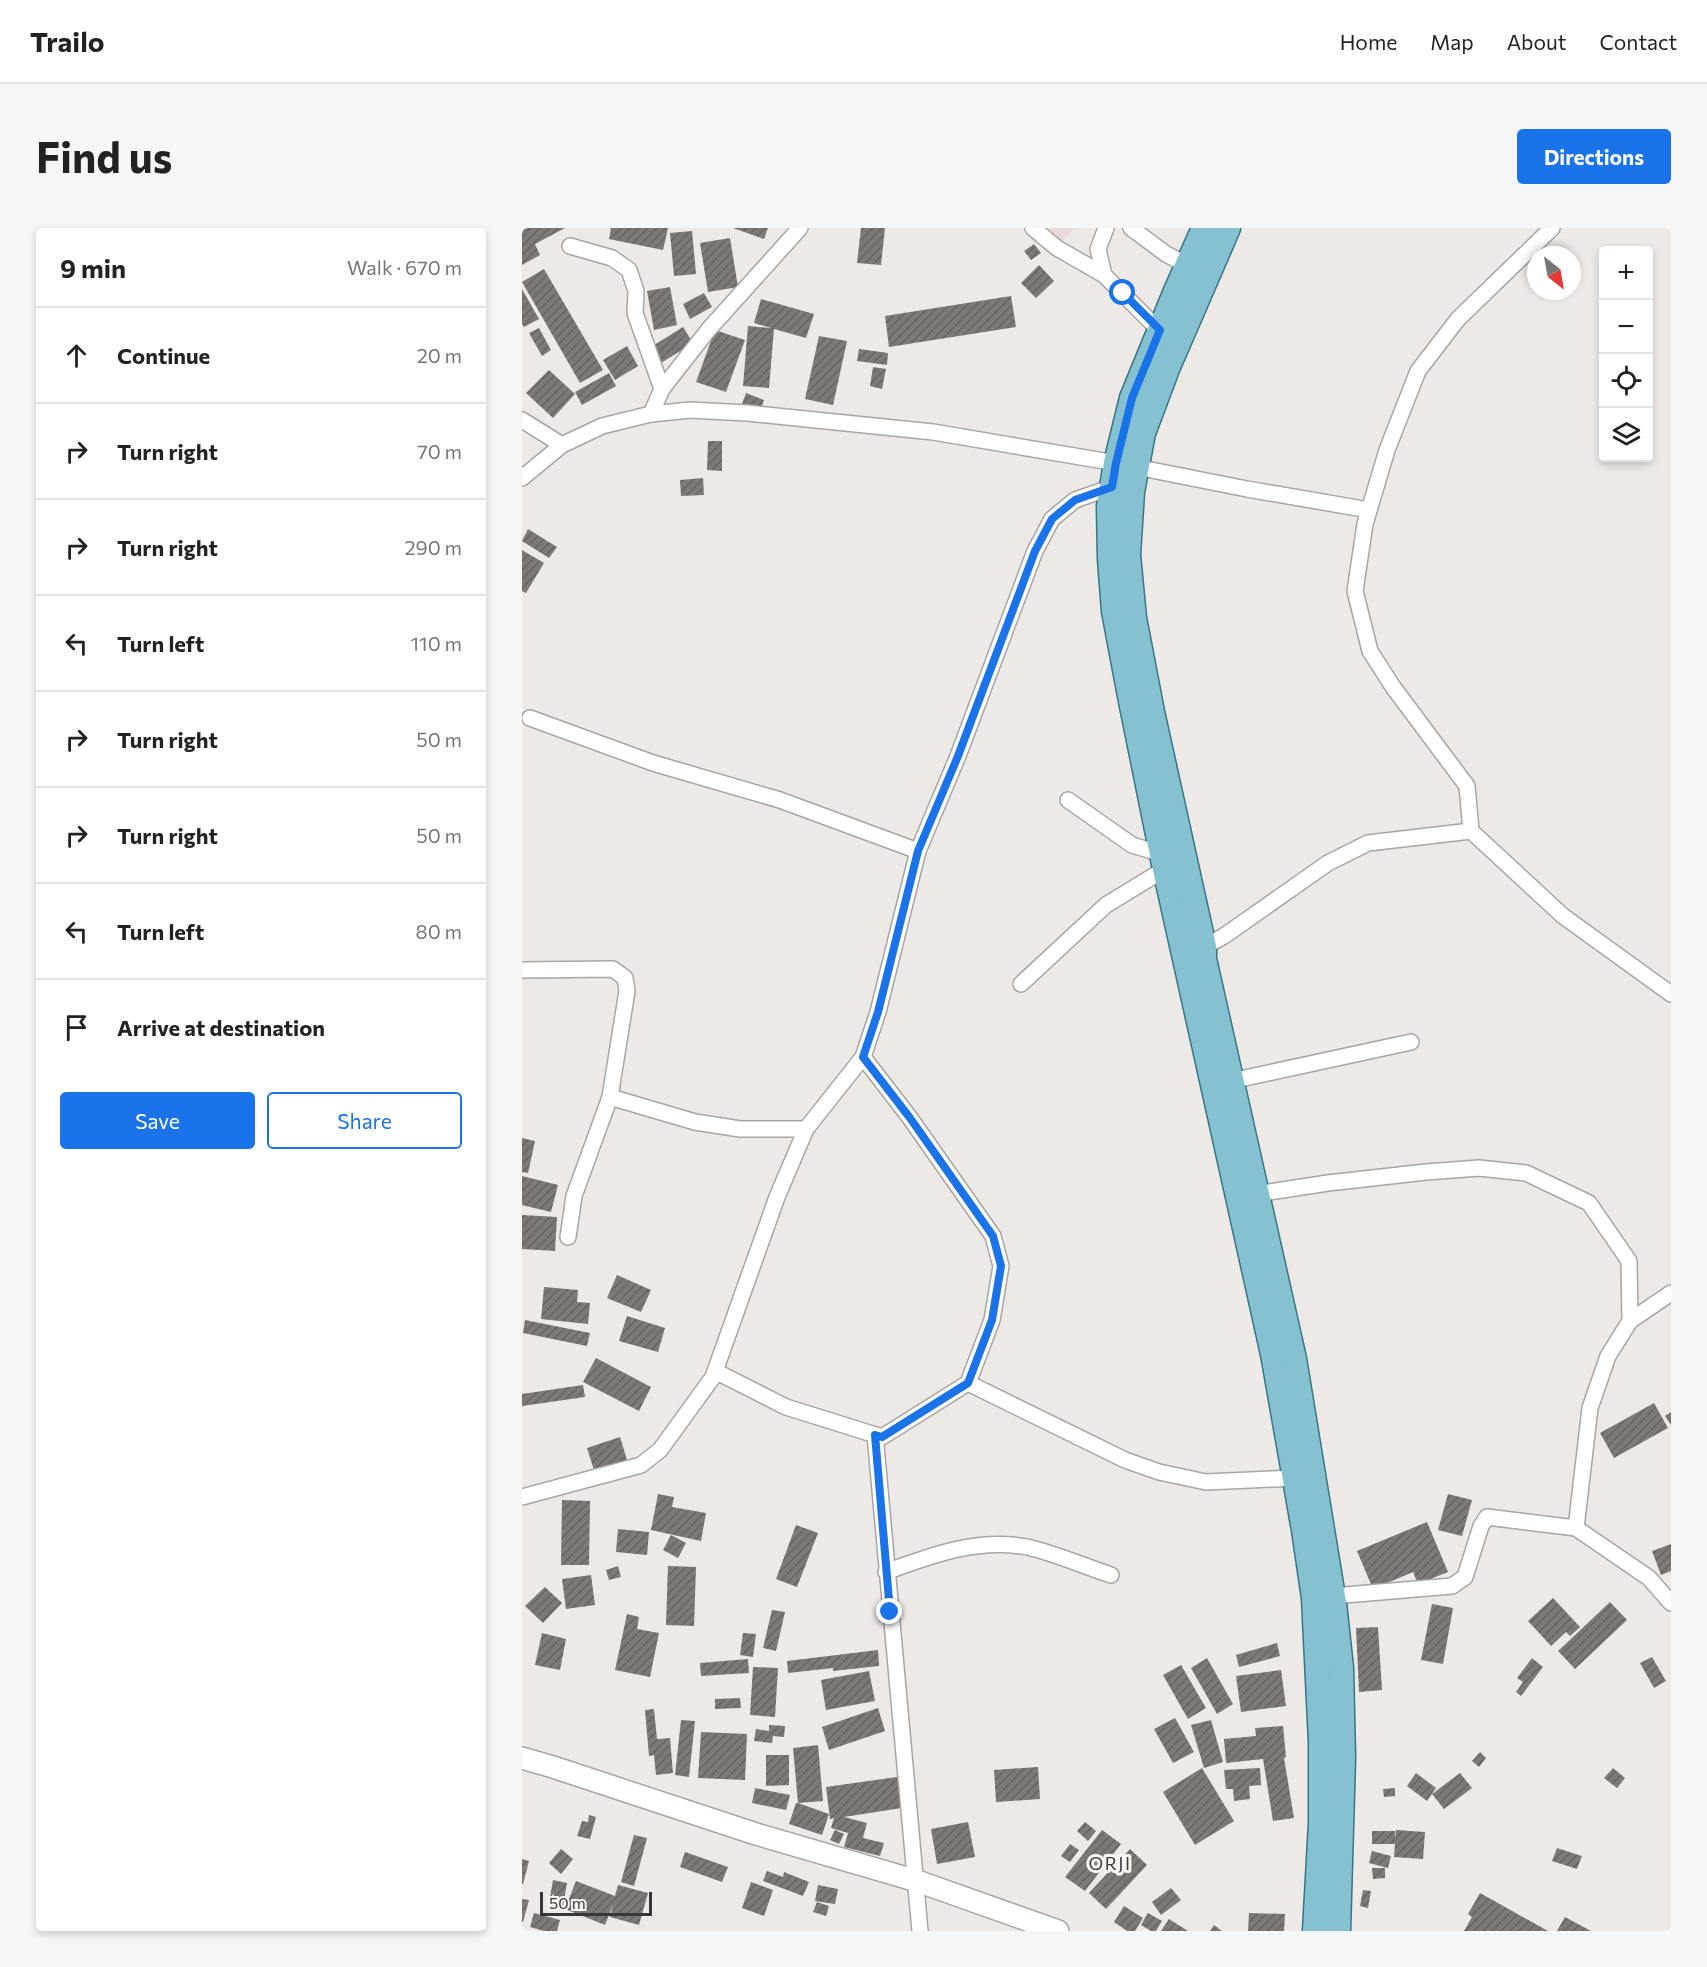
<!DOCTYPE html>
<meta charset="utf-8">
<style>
body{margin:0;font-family:Commissioner,sans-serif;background:#f6f6f6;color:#222}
.controls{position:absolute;right:18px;top:18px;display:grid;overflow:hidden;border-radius:6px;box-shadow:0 3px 9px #0003}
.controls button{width:54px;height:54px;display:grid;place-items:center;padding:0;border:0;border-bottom:2px solid #e0e0e0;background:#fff;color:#222;font:30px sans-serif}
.compass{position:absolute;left:1005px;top:18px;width:54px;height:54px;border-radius:50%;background:#fff;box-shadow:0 3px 9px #0003;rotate:149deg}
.scale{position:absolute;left:18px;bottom:15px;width:112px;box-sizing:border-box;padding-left:6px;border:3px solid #383736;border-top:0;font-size:16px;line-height:21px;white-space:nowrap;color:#383736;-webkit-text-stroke:4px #faf6f4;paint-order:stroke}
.stop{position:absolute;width:18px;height:18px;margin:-14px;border:4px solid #1a73e8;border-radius:50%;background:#fff}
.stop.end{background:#1a73e8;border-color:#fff;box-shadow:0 2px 6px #0008}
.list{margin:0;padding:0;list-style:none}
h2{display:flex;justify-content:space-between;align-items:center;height:78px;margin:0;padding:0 24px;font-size:26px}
h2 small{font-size:20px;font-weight:400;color:#767676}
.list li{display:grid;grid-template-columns:39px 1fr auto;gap:18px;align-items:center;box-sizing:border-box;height:96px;padding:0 24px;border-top:2px solid #e0e0e0}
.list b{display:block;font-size:22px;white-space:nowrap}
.list em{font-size:20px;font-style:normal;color:#767676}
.actions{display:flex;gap:12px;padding:18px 24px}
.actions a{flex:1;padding:14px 0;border:2px solid #1a73e8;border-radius:6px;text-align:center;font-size:21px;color:#1a73e8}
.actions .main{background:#1a73e8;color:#fff}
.icon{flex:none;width:33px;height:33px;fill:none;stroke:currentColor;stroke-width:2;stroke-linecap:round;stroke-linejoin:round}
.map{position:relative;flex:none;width:1149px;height:1703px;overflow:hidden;border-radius:6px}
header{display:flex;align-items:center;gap:36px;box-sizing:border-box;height:84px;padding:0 30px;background:#fff;border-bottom:2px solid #e0e0e0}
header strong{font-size:28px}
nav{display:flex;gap:33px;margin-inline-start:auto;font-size:21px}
.intro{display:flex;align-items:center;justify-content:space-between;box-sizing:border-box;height:144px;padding:0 36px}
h1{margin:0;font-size:42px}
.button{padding:15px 27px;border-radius:6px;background:#1a73e8;color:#fff;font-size:21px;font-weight:700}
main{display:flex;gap:36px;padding:0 36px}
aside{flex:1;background:#fff;border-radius:6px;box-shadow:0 3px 9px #0003}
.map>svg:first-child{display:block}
.built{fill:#e6dbd7}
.building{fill:url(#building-hatch)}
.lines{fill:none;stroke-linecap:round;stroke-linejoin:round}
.street-casing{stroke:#a8a5a3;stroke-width:18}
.secondary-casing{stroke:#a8a5a3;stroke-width:24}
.primary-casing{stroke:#377687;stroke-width:27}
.street{stroke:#fff;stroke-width:15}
.secondary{stroke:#fff;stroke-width:21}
.primary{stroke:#86c1d1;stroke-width:24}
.route{stroke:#1a73e8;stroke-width:8}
.labels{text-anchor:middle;stroke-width:6;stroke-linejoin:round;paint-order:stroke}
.quarter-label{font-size:18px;letter-spacing:1.5px;fill:#3e3b3a;stroke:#faf6f4}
</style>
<header>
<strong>Trailo</strong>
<nav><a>Home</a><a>Map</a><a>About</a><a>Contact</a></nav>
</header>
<div class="intro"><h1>Find us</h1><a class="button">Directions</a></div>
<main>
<aside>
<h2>9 min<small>Walk · 670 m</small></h2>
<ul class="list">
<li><svg class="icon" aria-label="ahead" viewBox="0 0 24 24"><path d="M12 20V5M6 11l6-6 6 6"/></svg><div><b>Continue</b></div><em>20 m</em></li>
<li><svg class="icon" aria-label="right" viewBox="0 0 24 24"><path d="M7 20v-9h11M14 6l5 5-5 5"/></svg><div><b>Turn right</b></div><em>70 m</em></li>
<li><svg class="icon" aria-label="right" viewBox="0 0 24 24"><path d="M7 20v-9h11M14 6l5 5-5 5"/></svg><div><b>Turn right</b></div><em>290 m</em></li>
<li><svg class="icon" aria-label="left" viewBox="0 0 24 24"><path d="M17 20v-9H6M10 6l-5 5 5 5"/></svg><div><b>Turn left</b></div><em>110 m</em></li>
<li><svg class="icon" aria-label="right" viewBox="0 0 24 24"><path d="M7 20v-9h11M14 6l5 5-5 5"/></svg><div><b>Turn right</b></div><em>50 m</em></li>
<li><svg class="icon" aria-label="right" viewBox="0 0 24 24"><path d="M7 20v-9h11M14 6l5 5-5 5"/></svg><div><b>Turn right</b></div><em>50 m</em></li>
<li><svg class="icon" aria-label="left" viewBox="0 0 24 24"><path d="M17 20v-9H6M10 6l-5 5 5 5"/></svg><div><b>Turn left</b></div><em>80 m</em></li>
<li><svg class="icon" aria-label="arrive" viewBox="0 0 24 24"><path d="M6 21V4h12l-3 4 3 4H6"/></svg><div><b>Arrive at destination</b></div></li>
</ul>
<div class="actions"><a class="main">Save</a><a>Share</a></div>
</aside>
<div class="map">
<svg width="1149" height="1703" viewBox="0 0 1149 1703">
<defs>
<pattern id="building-hatch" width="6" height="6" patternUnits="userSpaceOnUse" patternTransform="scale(1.5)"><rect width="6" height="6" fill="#7c7977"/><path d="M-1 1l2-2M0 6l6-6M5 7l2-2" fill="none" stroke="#676462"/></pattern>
</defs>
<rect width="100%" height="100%" fill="#ece9e7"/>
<polygon class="built" points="527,0 553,0 540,13"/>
<g class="building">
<polygon points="0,0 43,0 13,16 18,27 0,37"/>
<polygon points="89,0 146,0 141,22 87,11"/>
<polygon points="211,0 246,0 242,11"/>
<polygon points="339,0 363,0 359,37 335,35"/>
<polygon points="170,3 174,46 152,48 148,5"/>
<polygon points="208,10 216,59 186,64 178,15"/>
<polygon points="512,16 519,25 509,32 502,23"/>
<polygon points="517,37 532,53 514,70 499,55"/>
<polygon points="22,41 81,142 58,155 0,54"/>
<polygon points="148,59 155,97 132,102 125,63"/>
<polygon points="0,61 17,91 2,99 0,96"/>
<polygon points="182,65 190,79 168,91 161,76"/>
<polygon points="489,68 494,99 367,119 363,88"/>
<polygon points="239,71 292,86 284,110 252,101 247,160 221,158 226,98 249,100 232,95"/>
<polygon points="161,99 171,115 139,135 129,119"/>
<polygon points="17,100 29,122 20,128 7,105"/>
<polygon points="193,102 223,112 204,164 174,154"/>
<polygon points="297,108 325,113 311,177 283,171"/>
<polygon points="105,118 116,138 93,152 81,132"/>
<polygon points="337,121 366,125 365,137 335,133"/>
<polygon points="351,139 364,141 360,161 348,158"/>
<polygon points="27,142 53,166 31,190 4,165"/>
<polygon points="87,145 94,158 60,177 53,164"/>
<polygon points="224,165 242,172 238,183 220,176"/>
<polygon points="186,213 200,213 200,243 185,242"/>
<polygon points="181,250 182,267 159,268 158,252"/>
<polygon points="6,301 35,319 27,330 0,313"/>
<polygon points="0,322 22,335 4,365 0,363"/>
<polygon points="0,910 13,913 6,945 0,944"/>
<polygon points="0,948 36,957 29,984 0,977"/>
<polygon points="0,987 35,989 33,1023 0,1021"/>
<polygon points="95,1047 129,1062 119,1084 85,1070"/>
<polygon points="22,1059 56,1062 55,1074 68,1075 66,1096 19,1091"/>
<polygon points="105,1088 143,1100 136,1124 97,1113"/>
<polygon points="3,1092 68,1105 65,1118 1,1105"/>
<polygon points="74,1130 129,1159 117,1183 61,1154"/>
<polygon points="61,1157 63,1169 0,1178 0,1166"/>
<polygon points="1132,1175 1146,1200 1092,1230 1078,1205"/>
<polygon points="1149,1184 1149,1197 1143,1188"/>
<polygon points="98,1209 105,1232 72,1242 65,1220"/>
<polygon points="136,1266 152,1269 150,1279 184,1285 179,1313 129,1302"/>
<polygon points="926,1266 950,1272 940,1308 916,1302"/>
<polygon points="40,1272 68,1273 67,1337 39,1337"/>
<polygon points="905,1294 926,1344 896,1356 891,1344 851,1361 835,1323"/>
<polygon points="274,1297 296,1305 275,1359 254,1351"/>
<polygon points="96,1301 127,1304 125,1327 94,1324"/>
<polygon points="149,1307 164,1315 156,1330 141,1322"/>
<polygon points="1149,1316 1149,1343 1139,1347 1130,1323"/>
<polygon points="96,1338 99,1349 87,1352 84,1342"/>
<polygon points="146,1338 174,1339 172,1398 144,1397"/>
<polygon points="69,1347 73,1377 44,1381 40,1351"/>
<polygon points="23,1359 40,1375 21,1395 3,1378"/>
<polygon points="1031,1370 1058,1399 1048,1408 1044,1404 1029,1418 1006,1393"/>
<polygon points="1088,1374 1105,1392 1053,1441 1036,1423"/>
<polygon points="910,1376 931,1380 921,1436 899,1432"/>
<polygon points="250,1382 263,1384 254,1423 241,1420"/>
<polygon points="105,1386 117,1389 115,1401 137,1405 128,1449 93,1442"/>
<polygon points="856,1399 860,1462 837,1464 834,1400"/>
<polygon points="20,1405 44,1411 38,1442 13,1437"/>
<polygon points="221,1405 234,1406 231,1429 218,1427"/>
<polygon points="755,1415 758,1428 717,1439 714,1427"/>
<polygon points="356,1422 357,1438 311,1443 311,1440 266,1445 265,1433"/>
<polygon points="1130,1429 1144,1453 1132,1460 1118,1435"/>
<polygon points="685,1430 711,1476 695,1486 669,1440"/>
<polygon points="1010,1430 1021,1439 999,1468 994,1464 1001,1454 995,1450"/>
<polygon points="226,1431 227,1445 179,1448 178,1435"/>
<polygon points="659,1437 684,1480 666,1491 641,1447"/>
<polygon points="231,1439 256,1440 253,1489 228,1487"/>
<polygon points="759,1442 764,1478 719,1484 714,1448"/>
<polygon points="347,1443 353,1473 304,1482 299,1452"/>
<polygon points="218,1470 219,1480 193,1481 193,1471"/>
<polygon points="356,1480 363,1503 307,1522 300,1499"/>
<polygon points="132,1481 135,1511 148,1510 151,1545 134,1547 132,1527 127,1528 123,1482"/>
<polygon points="653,1490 672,1524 651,1535 632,1501"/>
<polygon points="159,1492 173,1493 167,1549 153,1547"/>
<polygon points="689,1492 701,1534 682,1540 669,1497"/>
<polygon points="247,1497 263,1498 262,1509 251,1508 250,1515 232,1513 234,1501 247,1503"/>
<polygon points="761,1498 764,1529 762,1530 772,1590 751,1593 741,1531 704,1535 702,1511 734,1508 733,1500"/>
<polygon points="179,1504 225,1506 223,1552 176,1550"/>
<polygon points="296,1517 301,1573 276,1575 307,1586 300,1607 267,1596 274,1575 276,1575 271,1520"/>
<polygon points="958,1524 964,1530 957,1539 950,1533"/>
<polygon points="244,1527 267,1527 267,1557 244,1558"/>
<polygon points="516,1539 518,1571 474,1574 472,1542"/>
<polygon points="680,1540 712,1593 673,1617 641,1564"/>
<polygon points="738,1540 739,1557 727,1558 728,1571 712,1573 711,1561 704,1561 702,1542"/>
<polygon points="1091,1540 1103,1550 1095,1560 1082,1550"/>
<polygon points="894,1545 914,1560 905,1573 885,1558"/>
<polygon points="938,1545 950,1560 922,1581 910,1566"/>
<polygon points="382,1548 386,1579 322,1589 345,1595 341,1610 362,1615 358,1628 322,1619 326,1605 309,1600 312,1590 308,1591 304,1559"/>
<polygon points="233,1560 268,1567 264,1582 230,1575"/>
<polygon points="873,1560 873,1568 862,1569 861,1561"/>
<polygon points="67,1587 74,1589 68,1611 55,1608 60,1593 66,1594"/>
<polygon points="446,1594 453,1629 415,1636 409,1601"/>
<polygon points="563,1594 574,1603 566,1613 555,1603"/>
<polygon points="313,1602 322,1606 317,1616 308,1612"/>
<polygon points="580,1602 599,1616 563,1663 543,1649"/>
<polygon points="874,1602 903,1604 901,1631 872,1629 873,1616 850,1616 850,1603 873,1603 873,1612"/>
<polygon points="112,1607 125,1610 112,1658 99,1654"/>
<polygon points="548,1616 557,1622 548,1634 539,1628"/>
<polygon points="1035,1620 1060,1628 1055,1641 1030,1633"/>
<polygon points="39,1621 51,1631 39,1646 27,1635"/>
<polygon points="608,1621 625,1637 584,1681 567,1665"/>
<polygon points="850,1623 869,1628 866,1640 847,1635"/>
<polygon points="163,1624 206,1639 200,1654 158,1639"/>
<polygon points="0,1631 7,1633 1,1656 0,1656"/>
<polygon points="850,1640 863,1640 863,1650 851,1651"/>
<polygon points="245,1643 261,1649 262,1644 287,1654 281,1668 241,1653"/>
<polygon points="31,1652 45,1655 41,1678 27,1675"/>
<polygon points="54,1653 93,1668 96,1657 126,1665 117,1697 88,1689 91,1677 83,1697 43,1681"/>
<polygon points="229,1654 251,1662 242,1688 220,1680"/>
<polygon points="296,1657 316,1661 313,1676 293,1673"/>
<polygon points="649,1660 659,1672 639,1687 630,1674"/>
<polygon points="841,1662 849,1663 846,1680 838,1678"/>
<polygon points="958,1665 1026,1703 942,1703 950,1689 946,1686"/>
<polygon points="0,1671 7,1672 1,1694 0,1694"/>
<polygon points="295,1674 307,1678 304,1688 291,1684"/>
<polygon points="602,1678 621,1690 613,1703 605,1703 592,1694"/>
<polygon points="12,1685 38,1692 35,1703 22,1703 8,1699"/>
<polygon points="626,1685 640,1693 634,1703 629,1703 619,1697"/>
<polygon points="727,1685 763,1686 762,1703 726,1703"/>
<polygon points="1043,1689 1069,1703 1035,1703"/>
<polygon points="647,1691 666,1703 639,1703"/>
<polygon points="692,1697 700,1703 688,1703"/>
</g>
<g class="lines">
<g class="street-casing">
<g id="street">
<polyline points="511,0 535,20 582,47 637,102"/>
<polyline points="609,0 644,26 665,37"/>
<polyline points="48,18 90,30 107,42 114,63 113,85 140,161"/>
<polyline points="582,47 576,21 584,0"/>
<polyline points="129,186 140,161 187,101 278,0"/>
<polyline points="0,192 40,217"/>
<polyline points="0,250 40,217 80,198 129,186 168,182 225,185 411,204 594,235 725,261 847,282"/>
<polyline points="8,490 131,535 258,572 396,623"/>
<polyline points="546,572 610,617 640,626"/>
<polyline points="949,603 945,558 871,459 848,423 833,363 843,296 865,222 896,143 936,91 1030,0"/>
<polyline points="682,719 702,708 806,635 846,615 949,603 1041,688 1149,766"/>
<polyline points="0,742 91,741 103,750 105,763 88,869 52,968 46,1009"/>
<polyline points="499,756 584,677 643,641"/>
<polyline points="709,853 889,814"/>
<polyline points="88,869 173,894 218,901 284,901"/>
<polyline points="734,966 806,955 904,944 957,940 1004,945 1067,975 1107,1033 1108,1093"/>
<polyline points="193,1143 264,1179 360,1209 446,1155 470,1092 479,1038 471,1008 388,890 341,829"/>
<polyline points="446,1155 603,1232 637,1244 684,1254 773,1250"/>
<polyline points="353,1207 398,1703"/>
<polyline points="0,1269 119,1237 138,1222 191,1149 255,969 284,901 341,829 356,784 396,623 436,528 513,323 530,291 553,272 590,259"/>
<polyline points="1054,1300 1127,1350 1149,1375"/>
<path d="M364 1344C410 1327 455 1310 505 1319 532 1325 562 1338 589 1347"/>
<polyline points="811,1368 930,1358 943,1349 959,1298 965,1289 1054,1300 1068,1180 1086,1128 1108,1093 1149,1065"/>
</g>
</g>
<g class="secondary-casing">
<polyline id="secondary" points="0,1530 31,1539 234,1606 395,1653 536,1703"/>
</g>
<g class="primary-casing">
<g id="primary">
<polyline points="682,0 654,63 610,170 594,235 590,259 587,278 588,331 592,383 609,473 643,641 751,1126 782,1302 792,1370 799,1514 799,1595 793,1703"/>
<polyline points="706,0 645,141 621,205 610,264 606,327 612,390 630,484 682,719 682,731 772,1131 812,1375 819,1440 821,1530 816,1703"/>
</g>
</g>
<use href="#street" class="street"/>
<use href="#secondary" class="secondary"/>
<use href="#primary" class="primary"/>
</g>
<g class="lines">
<polyline class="route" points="368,1384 353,1207 360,1209 446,1155 470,1092 479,1038 471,1008 388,890 341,829 356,784 396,623 436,528 513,323 530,291 553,272 590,259 594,235 610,170 638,102 601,65"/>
</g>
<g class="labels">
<g class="quarter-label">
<text x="588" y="1642">ORJI</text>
</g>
</g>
</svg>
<div class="controls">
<button>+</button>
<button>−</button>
<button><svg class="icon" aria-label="locate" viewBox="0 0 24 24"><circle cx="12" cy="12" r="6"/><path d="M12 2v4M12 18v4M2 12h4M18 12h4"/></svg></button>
<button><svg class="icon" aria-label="layers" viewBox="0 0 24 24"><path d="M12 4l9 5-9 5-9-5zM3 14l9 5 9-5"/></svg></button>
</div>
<svg class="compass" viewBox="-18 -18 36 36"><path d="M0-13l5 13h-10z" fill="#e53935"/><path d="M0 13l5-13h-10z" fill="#767676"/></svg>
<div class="scale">50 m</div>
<div class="stop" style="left:601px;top:65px"></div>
<div class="stop end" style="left:368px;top:1384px"></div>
</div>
</main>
